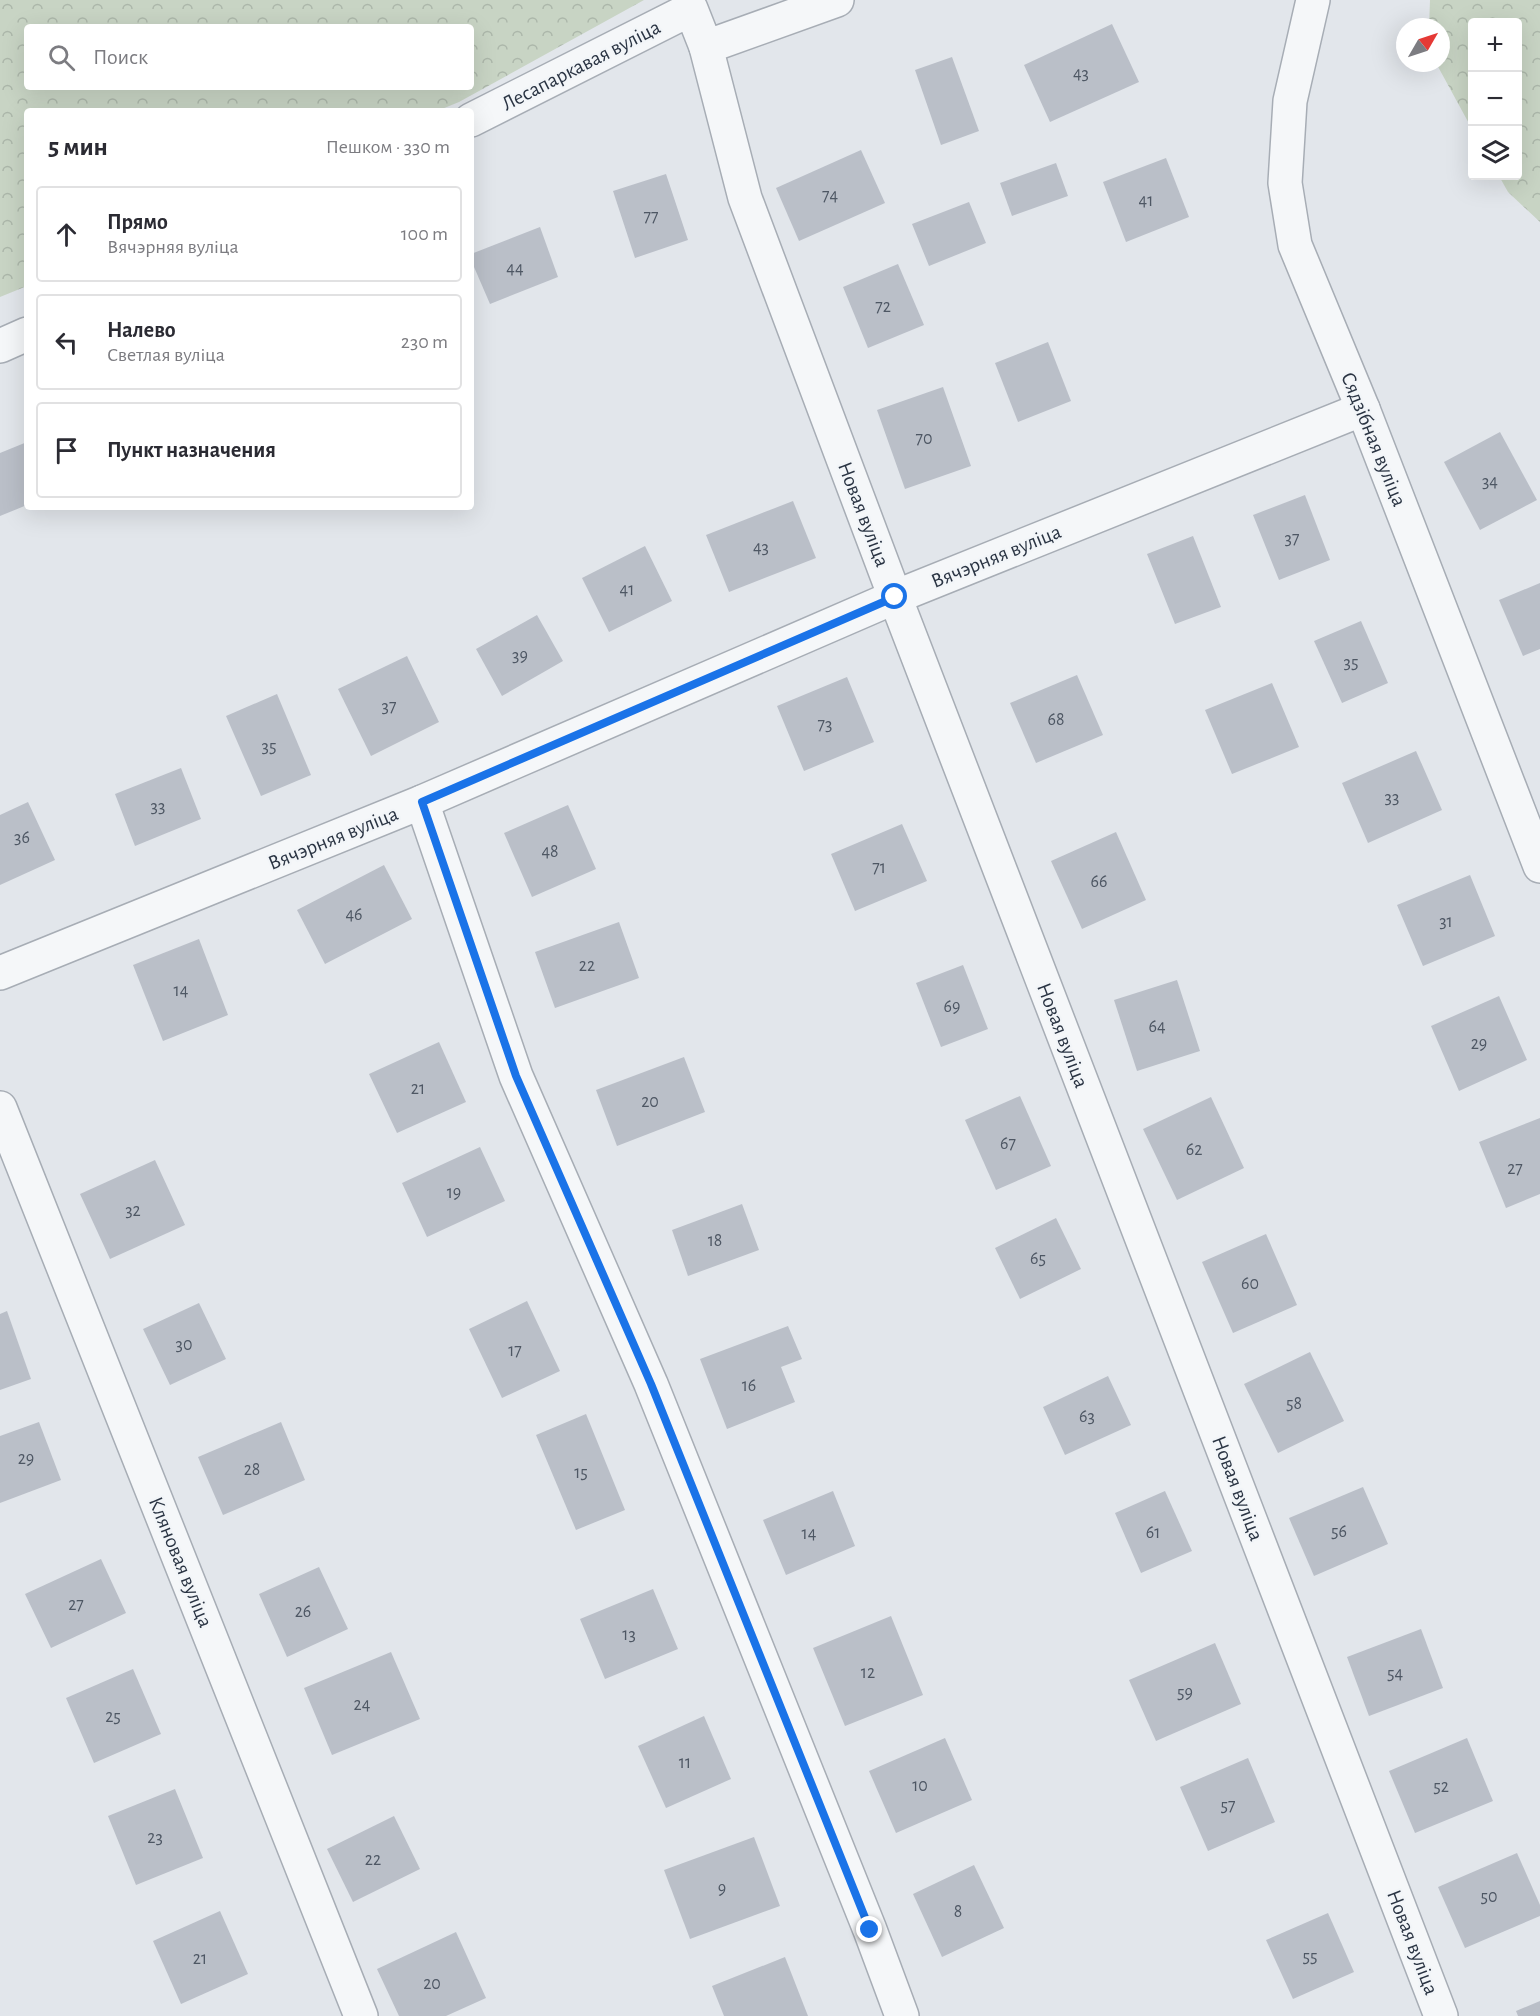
<!DOCTYPE html>
<html lang="ru">
<meta charset="utf-8">
<style>
body{margin:0;font-family:"Alegreya Sans",sans-serif;background:#f7f7f7;color:#2b2b33}
.controls{position:absolute;right:18px;top:18px;display:grid;overflow:hidden;border-radius:6px;box-shadow:0 6px 24px #0002}
.controls button{width:54px;height:54px;display:grid;place-items:center;padding:0;border:0;border-bottom:2px solid #e1e1e2;background:#fff;color:#2b2b33;font:30px sans-serif}
.compass{position:absolute;left:1396px;top:18px;width:54px;height:54px;border-radius:50%;background:#fff;box-shadow:0 6px 24px #0002;rotate:51deg}
.stop{position:absolute;width:18px;height:18px;margin:-14px;border:4px solid #1a73e8;border-radius:50%;background:#fff}
.stop.end{background:#1a73e8;border-color:#fff;box-shadow:0 2px 6px #0008}
.list{margin:0;padding:0;list-style:none}
h2{display:flex;justify-content:space-between;align-items:center;height:78px;margin:0;padding:0 24px;font-size:26px}
h2 small{font-size:20px;font-weight:400;color:#7c7c81}
.list li{display:grid;grid-template-columns:39px 1fr auto;gap:18px;align-items:center;box-sizing:border-box;height:96px;margin:0 12px 12px;padding:0 12px;border:2px solid #e1e1e2;border-radius:6px}
.list b{display:block;font-size:22px;white-space:nowrap}
.list p{margin:0;font-size:20px;white-space:nowrap;color:#7c7c81}
.list em{font-size:20px;font-style:normal;color:#7c7c81}
.icon{flex:none;width:33px;height:33px;fill:none;stroke:currentColor;stroke-width:2;stroke-linecap:round;stroke-linejoin:round}
.map{position:relative;flex:none;width:1540px;height:2016px;overflow:hidden}
.search{position:absolute;background:#fff;box-shadow:0 6px 24px #0002;left:24px;top:24px;width:450px;height:66px;display:flex;align-items:center;gap:15px;box-sizing:border-box;padding:0 21px;border-radius:6px;color:#7c7c81;font-size:22px}
.panel{position:absolute;background:#fff;box-shadow:0 6px 24px #0002;left:24px;top:108px;width:450px;height:402px;border-radius:6px}
.map>svg:first-child{display:block}
.forest{fill:url(#forest-crowns);fill-rule:evenodd}
.building{fill:#babfc8}
.lines{fill:none;stroke-linecap:round;stroke-linejoin:round}
.minor-casing{stroke:#a7adb5;stroke-width:36}
.minor{stroke:#f5f7f9;stroke-width:33}
.route{stroke:#1a73e8;stroke-width:8}
.labels{text-anchor:middle;stroke-width:4.5;stroke-linejoin:round;paint-order:stroke}
.number-label{font-size:18px;fill:#4e5764}
.street-label{font-size:21px;fill:#2a3443;stroke:#f2f5f8}
</style>
<div class="map">
<svg width="1540" height="2016" viewBox="0 0 1540 2016">
<defs>
<pattern id="forest-crowns" width="20" height="18" patternUnits="userSpaceOnUse" patternTransform="scale(1.5)"><rect width="20" height="18" fill="#c8d4c4"/><path d="M2 6a3 3 0 1 1 6 0M12 15a3 3 0 1 1 6 0" fill="none" stroke="#acb7aa"/></pattern>
</defs>
<rect width="100%" height="100%" fill="#e2e6eb"/>
<g class="forest">
<path d="M0 0H644L459 102 437 111H27V286L0 297ZM27 27H471V87H27Z"/>
<polygon points="1430,0 1540,0 1540,222 1508,192 1499,176 1518,176 1518,22 1472,22 1472,129 1436,63 1441,63 1441,27 1429,27"/>
</g>
<g class="building">
<polygon points="1112,24 1139,82 1050,122 1024,65"/>
<polygon points="952,57 979,131 941,145 915,70"/>
<polygon points="861,150 885,203 799,241 776,188"/>
<polygon points="1166,158 1189,217 1126,242 1103,182"/>
<polygon points="1056,163 1068,196 1012,216 1000,183"/>
<polygon points="666,174 688,240 635,258 613,191"/>
<polygon points="969,202 986,243 929,266 912,224"/>
<polygon points="540,227 558,277 490,304 471,260 471,254"/>
<polygon points="898,264 924,325 868,348 843,287"/>
<polygon points="1048,342 1071,401 1018,422 995,363"/>
<polygon points="943,387 971,466 905,489 877,410"/>
<polygon points="1500,432 1537,500 1480,530 1444,462"/>
<polygon points="27,442 27,505 0,516 0,453"/>
<polygon points="1305,495 1330,560 1279,580 1253,515"/>
<polygon points="793,501 816,558 729,592 706,535"/>
<polygon points="1193,536 1221,607 1175,624 1147,554"/>
<polygon points="645,546 672,601 609,632 582,578"/>
<polygon points="1540,583 1540,649 1523,656 1499,600"/>
<polygon points="537,615 563,661 502,696 476,649"/>
<polygon points="1361,621 1388,683 1342,703 1314,641"/>
<polygon points="407,656 439,722 371,756 338,689"/>
<polygon points="1077,675 1103,735 1036,763 1010,703"/>
<polygon points="847,677 874,742 804,771 777,706"/>
<polygon points="1272,683 1299,747 1232,774 1205,710"/>
<polygon points="277,694 311,775 261,796 226,716"/>
<polygon points="1416,751 1442,810 1368,843 1342,783"/>
<polygon points="181,768 201,819 135,846 115,794"/>
<polygon points="28,802 55,860 0,885 0,815"/>
<polygon points="568,805 596,869 532,897 504,833"/>
<polygon points="902,824 927,881 855,911 831,854"/>
<polygon points="1116,832 1146,900 1082,929 1051,861"/>
<polygon points="384,865 412,919 325,964 297,910"/>
<polygon points="1470,875 1495,936 1423,966 1397,905"/>
<polygon points="619,922 639,978 555,1008 535,952"/>
<polygon points="199,939 228,1015 163,1041 133,965"/>
<polygon points="963,965 988,1029 941,1047 916,983"/>
<polygon points="1177,980 1200,1051 1137,1071 1114,1000"/>
<polygon points="1499,996 1527,1060 1459,1091 1431,1026"/>
<polygon points="439,1042 466,1102 397,1133 369,1074"/>
<polygon points="684,1057 705,1112 617,1146 596,1090"/>
<polygon points="1020,1096 1051,1166 996,1190 965,1120"/>
<polygon points="1211,1097 1244,1168 1177,1200 1143,1129"/>
<polygon points="1540,1118 1540,1194 1506,1208 1479,1142"/>
<polygon points="480,1147 505,1201 427,1237 402,1183"/>
<polygon points="155,1160 185,1225 110,1259 80,1194"/>
<polygon points="742,1204 759,1250 688,1276 672,1230"/>
<polygon points="1056,1218 1081,1269 1020,1299 995,1248"/>
<polygon points="1266,1234 1297,1305 1233,1333 1202,1262"/>
<polygon points="527,1301 560,1371 502,1398 469,1329"/>
<polygon points="199,1303 226,1359 170,1385 143,1329"/>
<polygon points="7,1311 31,1379 0,1390 0,1314"/>
<polygon points="788,1326 802,1359 781,1367 795,1402 727,1429 700,1359"/>
<polygon points="1310,1352 1344,1421 1278,1453 1244,1384"/>
<polygon points="1108,1376 1131,1425 1065,1455 1043,1407"/>
<polygon points="586,1414 625,1510 576,1530 536,1435"/>
<polygon points="39,1422 61,1480 0,1503 0,1436"/>
<polygon points="281,1422 305,1480 223,1515 198,1457"/>
<polygon points="1363,1487 1388,1544 1314,1576 1289,1518"/>
<polygon points="833,1491 855,1546 786,1575 763,1520"/>
<polygon points="1165,1491 1192,1551 1141,1573 1115,1513"/>
<polygon points="101,1559 126,1613 51,1648 25,1594"/>
<polygon points="319,1567 348,1629 287,1657 259,1594"/>
<polygon points="653,1589 678,1649 605,1679 580,1619"/>
<polygon points="891,1616 923,1695 845,1726 813,1648"/>
<polygon points="1421,1629 1443,1688 1369,1716 1347,1657"/>
<polygon points="1215,1643 1241,1704 1156,1741 1129,1680"/>
<polygon points="391,1652 420,1719 332,1755 304,1688"/>
<polygon points="133,1669 161,1734 94,1763 66,1698"/>
<polygon points="704,1716 731,1779 666,1808 638,1746"/>
<polygon points="945,1738 972,1800 896,1833 869,1771"/>
<polygon points="1467,1738 1493,1801 1415,1833 1389,1771"/>
<polygon points="1248,1758 1275,1822 1208,1851 1180,1787"/>
<polygon points="175,1789 203,1858 136,1885 108,1816"/>
<polygon points="394,1816 420,1869 353,1902 327,1849"/>
<polygon points="754,1837 780,1906 690,1939 664,1870"/>
<polygon points="1517,1853 1540,1905 1540,1916 1465,1948 1438,1887"/>
<polygon points="974,1865 1004,1928 942,1957 913,1894"/>
<polygon points="220,1911 248,1974 181,2004 153,1941"/>
<polygon points="1328,1913 1354,1972 1293,1999 1266,1940"/>
<polygon points="456,1932 486,1998 446,2016 399,2016 377,1969"/>
<polygon points="785,1957 808,2016 724,2016 712,1986"/>
<polygon points="1540,2001 1540,2016 1518,2016 1516,2011"/>
</g>
<g class="lines">
<g class="minor-casing">
<g id="minor">
<polyline points="1313,0 1290,101 1285,183 1295,245 1363,409 1540,866"/>
<polyline points="706,47 745,198 895,597 1441,2016"/>
<polyline points="471,120 691,9 706,47 837,0"/>
<polyline points="0,346 27,334"/>
<polyline points="422,802 516,1076 651,1384 870,1930 902,2016"/>
<polyline points="0,973 422,802 895,597 1363,409"/>
<polyline points="0,1108 361,2016"/>
</g>
</g>
<use href="#minor" class="minor"/>
</g>
<g class="lines">
<polyline class="route" points="870,1930 651,1384 516,1076 422,802 895,597"/>
</g>
<g class="labels">
<g class="number-label">
<text x="1081" y="79">43</text>
<text x="830" y="201">74</text>
<text x="1146" y="206">41</text>
<text x="651" y="222">77</text>
<text x="515" y="274">44</text>
<text x="883" y="312">72</text>
<text x="924" y="444">70</text>
<text x="1490" y="487">34</text>
<text x="1292" y="544">37</text>
<text x="761" y="553">43</text>
<text x="627" y="595">41</text>
<text x="520" y="661">39</text>
<text x="1351" y="668">35</text>
<text x="389" y="712">37</text>
<text x="1056" y="725">68</text>
<text x="825" y="730">73</text>
<text x="269" y="752">35</text>
<text x="1392" y="803">33</text>
<text x="158" y="812">33</text>
<text x="22" y="843">36</text>
<text x="550" y="857">48</text>
<text x="879" y="873">71</text>
<text x="1099" y="887">66</text>
<text x="354" y="920">46</text>
<text x="1446" y="927">31</text>
<text x="587" y="971">22</text>
<text x="181" y="996">14</text>
<text x="952" y="1012">69</text>
<text x="1157" y="1032">64</text>
<text x="1479" y="1049">29</text>
<text x="418" y="1094">21</text>
<text x="650" y="1107">20</text>
<text x="1008" y="1149">67</text>
<text x="1194" y="1155">62</text>
<text x="1515" y="1174">27</text>
<text x="454" y="1198">19</text>
<text x="133" y="1216">32</text>
<text x="715" y="1246">18</text>
<text x="1038" y="1264">65</text>
<text x="1250" y="1289">60</text>
<text x="184" y="1350">30</text>
<text x="515" y="1356">17</text>
<text x="749" y="1391">16</text>
<text x="1294" y="1409">58</text>
<text x="1087" y="1422">63</text>
<text x="26" y="1464">29</text>
<text x="252" y="1475">28</text>
<text x="581" y="1478">15</text>
<text x="1339" y="1537">56</text>
<text x="1153" y="1538">61</text>
<text x="809" y="1539">14</text>
<text x="76" y="1610">27</text>
<text x="303" y="1617">26</text>
<text x="629" y="1640">13</text>
<text x="868" y="1678">12</text>
<text x="1395" y="1679">54</text>
<text x="1185" y="1698">59</text>
<text x="362" y="1710">24</text>
<text x="113" y="1722">25</text>
<text x="685" y="1768">11</text>
<text x="920" y="1791">10</text>
<text x="1441" y="1792">52</text>
<text x="1228" y="1811">57</text>
<text x="155" y="1843">23</text>
<text x="373" y="1865">22</text>
<text x="722" y="1894">9</text>
<text x="1489" y="1902">50</text>
<text x="958" y="1917">8</text>
<text x="1310" y="1962">55</text>
<text x="200" y="1964">21</text>
<text x="432" y="1989">20</text>
</g>
<g class="street-label">
<text transform="translate(581 65) rotate(-27)" y="7">Лесапаркавая вуліца</text>
<text transform="translate(1374 439) rotate(68)" y="7">Сядзібная вуліца</text>
<text transform="translate(864 514) rotate(69)" y="7">Новая вуліца</text>
<text transform="translate(996 556) rotate(-22)" y="7">Вячэрняя вуліца</text>
<text transform="translate(333 838) rotate(-22)" y="7">Вячэрняя вуліца</text>
<text transform="translate(1063 1035) rotate(69)" y="7">Новая вуліца</text>
<text transform="translate(1238 1488) rotate(69)" y="7">Новая вуліца</text>
<text transform="translate(181 1562) rotate(68)" y="7">Кляновая вуліца</text>
<text transform="translate(1413 1942) rotate(69)" y="7">Новая вуліца</text>
</g>
</g>
</svg>
<div class="controls">
<button>+</button>
<button>−</button>
<button><svg class="icon" aria-label="layers" viewBox="0 0 24 24"><path d="M12 4l9 5-9 5-9-5zM3 14l9 5 9-5"/></svg></button>
</div>
<svg class="compass" viewBox="-18 -18 36 36"><path d="M0-13l5 13h-10z" fill="#e53935"/><path d="M0 13l5-13h-10z" fill="#7c7c81"/></svg>
<div class="stop" style="left:895px;top:597px"></div>
<div class="stop end" style="left:870px;top:1930px"></div>
<div class="search"><svg class="icon" aria-label="search" viewBox="0 0 24 24"><circle cx="10" cy="10" r="6"/><path d="M15 15l6 6"/></svg>Поиск</div>
<section class="panel">
<h2>5 мин<small>Пешком · 330 m</small></h2>
<ul class="list">
<li><svg class="icon" aria-label="ahead" viewBox="0 0 24 24"><path d="M12 20V5M6 11l6-6 6 6"/></svg><div><b>Прямо</b><p>Вячэрняя вуліца</p></div><em>100 m</em></li>
<li><svg class="icon" aria-label="left" viewBox="0 0 24 24"><path d="M17 20v-9H6M10 6l-5 5 5 5"/></svg><div><b>Налево</b><p>Светлая вуліца</p></div><em>230 m</em></li>
<li><svg class="icon" aria-label="arrive" viewBox="0 0 24 24"><path d="M6 21V4h12l-3 4 3 4H6"/></svg><div><b>Пункт назначения</b></div></li>
</ul>
</section>
</div>
